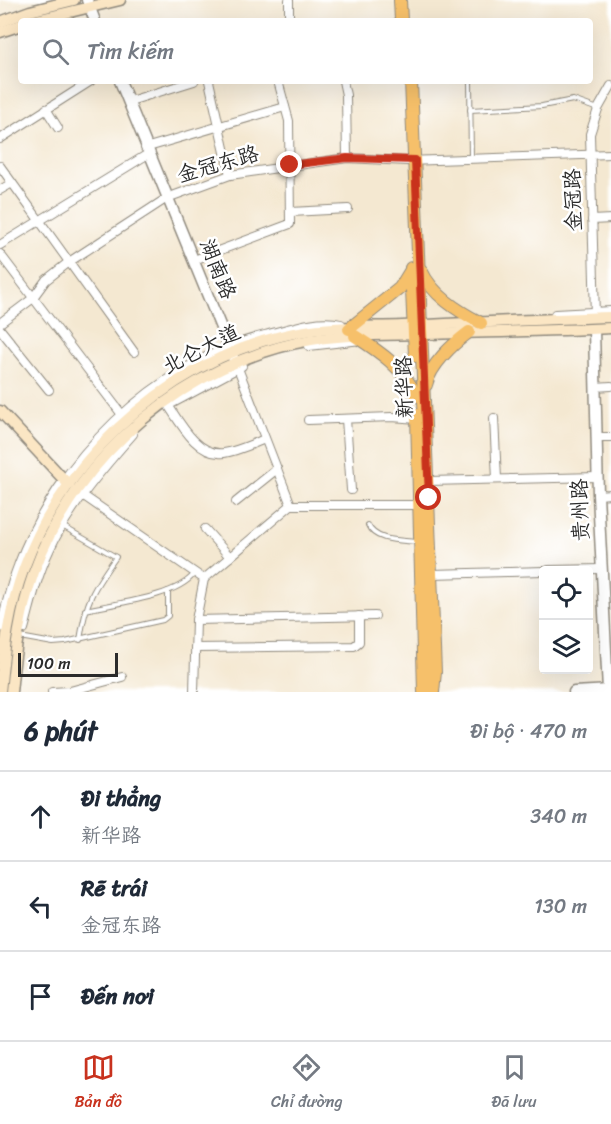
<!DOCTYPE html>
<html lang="vi">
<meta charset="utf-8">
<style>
body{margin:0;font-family:Sriracha,"LXGW WenKai TC",sans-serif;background:#f6f6f7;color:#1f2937}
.controls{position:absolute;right:18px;bottom:18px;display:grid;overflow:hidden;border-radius:6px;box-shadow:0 6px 24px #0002}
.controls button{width:54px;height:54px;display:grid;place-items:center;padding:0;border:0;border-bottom:2px solid #e0e1e3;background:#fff;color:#1f2937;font:30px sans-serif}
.scale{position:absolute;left:18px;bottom:15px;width:100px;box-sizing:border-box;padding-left:6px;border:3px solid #2b2b2b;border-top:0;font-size:16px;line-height:21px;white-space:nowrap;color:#2b2b2b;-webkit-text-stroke:4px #fff;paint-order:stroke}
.stop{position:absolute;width:18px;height:18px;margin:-14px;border:4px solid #c8321e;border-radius:50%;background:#fff}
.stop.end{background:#c8321e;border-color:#fff;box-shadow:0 2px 6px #0008}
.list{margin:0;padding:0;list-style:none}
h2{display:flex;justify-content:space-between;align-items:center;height:78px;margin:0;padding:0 24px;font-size:26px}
h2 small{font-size:20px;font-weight:400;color:#747a83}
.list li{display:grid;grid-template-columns:39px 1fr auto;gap:18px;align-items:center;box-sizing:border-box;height:90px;padding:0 24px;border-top:2px solid #e0e1e3}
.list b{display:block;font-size:22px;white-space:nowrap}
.list p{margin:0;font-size:20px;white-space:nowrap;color:#747a83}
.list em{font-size:20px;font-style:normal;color:#747a83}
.icon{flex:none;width:33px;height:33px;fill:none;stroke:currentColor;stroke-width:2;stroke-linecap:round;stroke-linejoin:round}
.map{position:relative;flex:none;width:611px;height:692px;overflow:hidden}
.search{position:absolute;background:#fff;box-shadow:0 6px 24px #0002;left:18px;right:18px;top:18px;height:66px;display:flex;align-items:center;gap:15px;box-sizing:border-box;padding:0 21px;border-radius:6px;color:#747a83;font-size:22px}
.sheet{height:348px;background:#fff}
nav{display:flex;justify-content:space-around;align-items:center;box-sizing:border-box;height:84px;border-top:2px solid #e0e1e3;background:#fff;font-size:16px;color:#747a83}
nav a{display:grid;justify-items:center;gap:3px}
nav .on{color:#c8321e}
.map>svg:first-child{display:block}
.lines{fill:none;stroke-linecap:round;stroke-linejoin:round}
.service-casing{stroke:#908a7e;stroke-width:6}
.minor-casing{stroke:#908a7e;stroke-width:10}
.tertiary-casing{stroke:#908a7e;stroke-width:13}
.secondary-casing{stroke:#908a7e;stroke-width:13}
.primary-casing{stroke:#908a7e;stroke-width:14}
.service{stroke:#fff;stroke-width:4}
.minor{stroke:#fff;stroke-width:8}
.tertiary{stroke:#fff;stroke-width:10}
.secondary{stroke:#fbe6c4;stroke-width:10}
.primary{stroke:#f6c06b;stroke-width:12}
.route{stroke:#c8321e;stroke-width:8}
.labels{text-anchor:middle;stroke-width:5;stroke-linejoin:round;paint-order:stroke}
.street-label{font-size:21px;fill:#2b2b2b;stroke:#fff}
</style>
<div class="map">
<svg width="611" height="692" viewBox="0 0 611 692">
<rect width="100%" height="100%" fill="#fff"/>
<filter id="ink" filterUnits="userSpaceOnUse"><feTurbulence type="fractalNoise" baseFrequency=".0167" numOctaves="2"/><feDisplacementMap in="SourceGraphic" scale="12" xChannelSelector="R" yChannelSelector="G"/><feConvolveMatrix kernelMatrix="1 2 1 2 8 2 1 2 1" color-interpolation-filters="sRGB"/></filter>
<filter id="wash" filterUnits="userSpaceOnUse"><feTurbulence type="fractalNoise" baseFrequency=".008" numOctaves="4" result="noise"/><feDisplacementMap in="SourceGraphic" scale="24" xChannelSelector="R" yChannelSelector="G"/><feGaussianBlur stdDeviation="1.35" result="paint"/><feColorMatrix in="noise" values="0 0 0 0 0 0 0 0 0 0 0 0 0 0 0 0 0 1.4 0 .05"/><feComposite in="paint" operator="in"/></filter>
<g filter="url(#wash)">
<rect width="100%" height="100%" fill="#f4e8d1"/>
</g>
<g filter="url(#ink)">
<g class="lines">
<g class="service-casing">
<g id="service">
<polyline points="470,81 471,158"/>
<polyline points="470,110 542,106 573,100 598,109"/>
<path d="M368 525C375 542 402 540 418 542"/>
<path d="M64 527 116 557C93 589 86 600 80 640"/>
<path d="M85 610C115 603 175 598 194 574"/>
<polyline points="20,637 53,643 65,642 163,620 168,616 168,591"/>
</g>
</g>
<g class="minor-casing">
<g id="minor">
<polyline points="289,0 289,21"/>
<polyline points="209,81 230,175"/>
<polyline points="343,81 346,95 347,158"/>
<polyline points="130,101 194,81"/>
<polyline points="46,109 58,128"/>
<polyline points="0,139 91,81"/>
<polyline points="145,148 285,107"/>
<polyline points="0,166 134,352"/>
<polyline points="0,190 12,183"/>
<polyline points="291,212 348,209"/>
<polyline points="592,220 611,219"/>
<polyline points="0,245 148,154"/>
<polyline points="0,254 123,416"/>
<polyline points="194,260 290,224 289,121 278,81"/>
<polyline points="555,314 611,311"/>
<polyline points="595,317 590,134 598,109 611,86"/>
<polyline points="0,323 32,299 46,280 69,262 167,198 230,175 347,158 407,161 611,154"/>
<polyline points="0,329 49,390"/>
<polyline points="309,346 361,340"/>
<polyline points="236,363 291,505"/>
<polyline points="595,387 611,386"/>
<path d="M166 402C179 421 197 457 224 453 238 451 252 444 265 439"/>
<polyline points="171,404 242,366"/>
<polyline points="494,418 497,479"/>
<polyline points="346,419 351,490"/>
<polyline points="308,420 392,417 417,419"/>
<polyline points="597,437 611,437"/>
<polyline points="428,481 598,477"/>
<polyline points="78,492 204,579 196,620 194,692"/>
<polyline points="598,495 611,494"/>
<polyline points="236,502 277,469"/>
<polyline points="205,529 230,557"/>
<polyline points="548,570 602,569"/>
<polyline points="431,574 544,571"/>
<polyline points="204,579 291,505 417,505"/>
<polyline points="196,620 375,616"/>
<path d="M0 628C6 607 10 586 18 566 57 460 155 363 265 335 289 329 317 318 341 324"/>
<path d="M24 629C29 611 33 593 39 576 57 521 96 476 133 434"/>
<polyline points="195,648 354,646 359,642 359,616"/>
<polyline points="52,692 70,691 122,677"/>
</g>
</g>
<g class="tertiary-casing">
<g id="tertiary">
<polyline points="87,0 95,21"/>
<polyline points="120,81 235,362"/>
<polyline points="594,329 598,495 608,690"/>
<polyline points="574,692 611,690"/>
</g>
</g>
<g class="secondary-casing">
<g id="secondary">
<polyline points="32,21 120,0"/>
<polyline points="0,22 30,11 74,0"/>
<polyline points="0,32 21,25"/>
<polyline points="0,411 69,485"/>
<path d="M0 692C4 650 9 608 24 568 67 450 186 347 312 330 341 326 373 327 402 326 472 323 541 319 611 317"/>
<path d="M11 692C15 651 20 611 34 572 76 454 189 361 311 340 348 334 387 335 425 334 487 332 549 331 611 328"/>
</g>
</g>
<g class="primary-casing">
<g id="primary">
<polyline points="400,0 401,21"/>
<polyline points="411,81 435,672 433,692"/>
<polyline points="411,268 415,356"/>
<path d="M421 270C432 295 458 311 481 323"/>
<polyline points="349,329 400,288 411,270"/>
<path d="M355 336C380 352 404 368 416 396"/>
<path d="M426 385C430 365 453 344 469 332"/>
<polyline points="417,415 424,692"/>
</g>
</g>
<use href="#service" class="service"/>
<use href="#minor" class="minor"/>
<use href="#tertiary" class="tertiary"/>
<use href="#secondary" class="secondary"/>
<use href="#primary" class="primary"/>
</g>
</g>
<g class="lines" filter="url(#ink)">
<polyline class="route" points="290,165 347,158 415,160 429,498"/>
</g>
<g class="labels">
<g class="street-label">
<text transform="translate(218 164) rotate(-16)" y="7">金冠东路</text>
<text transform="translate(573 200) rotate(-92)" y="7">金冠路</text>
<text transform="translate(218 269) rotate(68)" y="7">湖南路</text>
<text transform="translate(201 349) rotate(-27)" y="7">北仑大道</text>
<text transform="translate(404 387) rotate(-92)" y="7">新华路</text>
<text transform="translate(580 510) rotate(-92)" y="7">贵州路</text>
</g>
</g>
</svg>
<div class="controls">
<button><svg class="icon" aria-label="locate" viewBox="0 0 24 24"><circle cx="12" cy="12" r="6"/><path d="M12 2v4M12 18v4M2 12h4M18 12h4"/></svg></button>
<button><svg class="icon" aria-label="layers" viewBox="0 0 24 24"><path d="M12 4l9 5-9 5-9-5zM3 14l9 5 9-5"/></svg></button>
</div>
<div class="scale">100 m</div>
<div class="stop" style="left:429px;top:498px"></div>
<div class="stop end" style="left:290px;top:165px"></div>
<div class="search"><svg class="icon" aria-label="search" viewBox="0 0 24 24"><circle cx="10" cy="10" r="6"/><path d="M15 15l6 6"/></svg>Tìm kiếm</div>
</div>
<section class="sheet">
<h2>6 phút<small>Đi bộ · 470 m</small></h2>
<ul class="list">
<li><svg class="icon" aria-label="ahead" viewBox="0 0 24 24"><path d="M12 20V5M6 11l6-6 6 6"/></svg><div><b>Đi thẳng</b><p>新华路</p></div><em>340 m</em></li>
<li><svg class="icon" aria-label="left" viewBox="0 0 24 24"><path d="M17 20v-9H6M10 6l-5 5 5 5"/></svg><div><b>Rẽ trái</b><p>金冠东路</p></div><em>130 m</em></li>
<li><svg class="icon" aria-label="arrive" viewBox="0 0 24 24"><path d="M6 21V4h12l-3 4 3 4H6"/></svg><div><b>Đến nơi</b></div></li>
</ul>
</section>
<nav>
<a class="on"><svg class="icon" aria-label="map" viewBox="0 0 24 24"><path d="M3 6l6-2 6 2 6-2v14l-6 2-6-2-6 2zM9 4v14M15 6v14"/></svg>Bản đồ</a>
<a><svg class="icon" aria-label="directions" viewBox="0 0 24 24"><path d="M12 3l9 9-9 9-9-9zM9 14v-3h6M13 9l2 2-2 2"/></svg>Chỉ đường</a>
<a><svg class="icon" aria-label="saved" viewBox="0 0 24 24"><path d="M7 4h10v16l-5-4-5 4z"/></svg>Đã lưu</a>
</nav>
